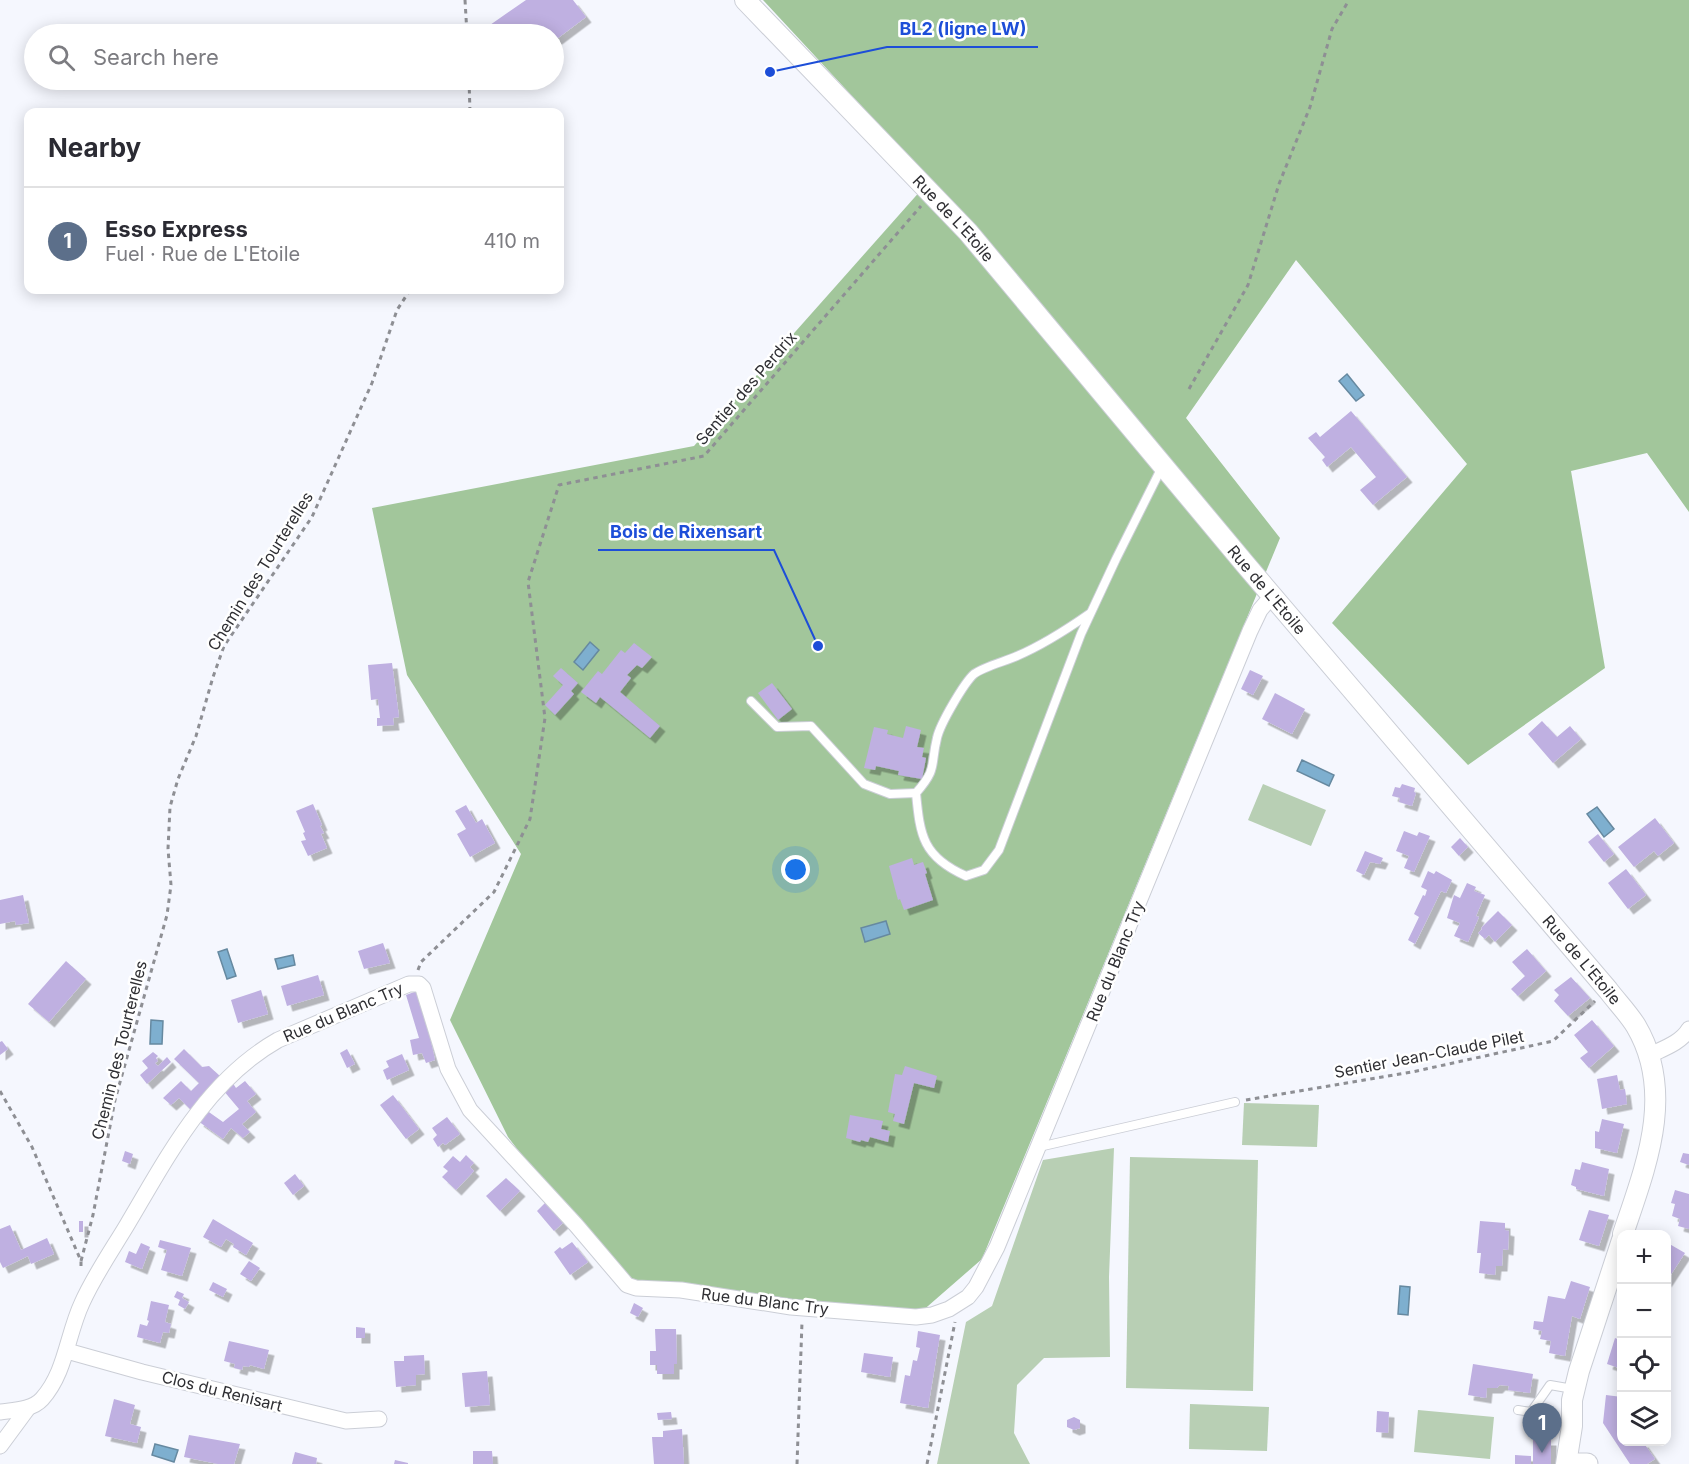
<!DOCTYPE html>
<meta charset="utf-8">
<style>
body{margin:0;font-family:Inter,sans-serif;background:#f2f2f3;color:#2b2b33}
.controls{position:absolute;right:18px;bottom:18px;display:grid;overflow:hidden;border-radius:12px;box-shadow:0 3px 15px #0003}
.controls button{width:54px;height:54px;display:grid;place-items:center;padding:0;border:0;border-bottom:2px solid #e1e1e2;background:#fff;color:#2b2b33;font:30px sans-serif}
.you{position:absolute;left:796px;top:870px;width:21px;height:21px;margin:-15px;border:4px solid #fff;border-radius:50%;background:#1a73e8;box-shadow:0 0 0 9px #1a73e833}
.badge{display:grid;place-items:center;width:39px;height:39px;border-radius:50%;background:#d93025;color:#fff;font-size:20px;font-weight:700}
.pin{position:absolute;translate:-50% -50px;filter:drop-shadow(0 2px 3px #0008)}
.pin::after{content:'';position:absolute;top:32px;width:21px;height:18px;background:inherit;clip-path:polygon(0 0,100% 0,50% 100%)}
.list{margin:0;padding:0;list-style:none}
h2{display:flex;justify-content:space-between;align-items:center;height:78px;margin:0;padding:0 24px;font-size:26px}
h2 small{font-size:20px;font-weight:400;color:#7c7c81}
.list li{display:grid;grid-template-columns:39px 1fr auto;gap:18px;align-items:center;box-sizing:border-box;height:108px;padding:0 24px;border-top:2px solid #e1e1e2}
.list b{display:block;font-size:22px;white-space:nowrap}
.list p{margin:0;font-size:20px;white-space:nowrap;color:#7c7c81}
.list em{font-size:20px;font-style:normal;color:#7c7c81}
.icon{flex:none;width:33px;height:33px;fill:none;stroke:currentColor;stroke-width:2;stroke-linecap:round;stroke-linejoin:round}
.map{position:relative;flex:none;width:1689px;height:1464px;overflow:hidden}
.search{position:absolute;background:#fff;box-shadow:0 3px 15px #0003;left:24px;top:24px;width:540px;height:66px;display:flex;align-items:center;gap:15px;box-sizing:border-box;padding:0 21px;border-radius:33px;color:#7c7c81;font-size:22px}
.panel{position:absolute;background:#fff;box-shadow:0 3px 15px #0003;left:24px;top:108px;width:540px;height:186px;border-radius:12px}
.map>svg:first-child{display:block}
.green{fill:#b8cfb4}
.forest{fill:#a2c69b}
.water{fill:#7eafcf;stroke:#6689a0;stroke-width:1.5}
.building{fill:#bfb0e1;filter:url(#shadow)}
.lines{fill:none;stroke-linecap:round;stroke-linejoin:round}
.service-casing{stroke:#cbced6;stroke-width:10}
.minor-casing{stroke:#cbced6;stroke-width:17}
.tertiary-casing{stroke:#cbced6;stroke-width:22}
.secondary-casing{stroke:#cbced6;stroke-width:23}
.path{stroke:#8e8f94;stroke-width:3;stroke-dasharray:4.5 4.5;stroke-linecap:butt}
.service{stroke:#fff;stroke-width:8}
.minor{stroke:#fff;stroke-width:15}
.tertiary{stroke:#fff;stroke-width:20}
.secondary{stroke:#fff;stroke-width:21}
.labels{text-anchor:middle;stroke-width:5;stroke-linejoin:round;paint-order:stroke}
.street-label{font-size:16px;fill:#2f2f33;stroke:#fff}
.leader{fill:none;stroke:#1d4ed8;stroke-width:2}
.callout-dot{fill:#1d4ed8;stroke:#fff;stroke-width:2}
.callout-label{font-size:18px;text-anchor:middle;font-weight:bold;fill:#1d4ed8;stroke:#fff;stroke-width:5;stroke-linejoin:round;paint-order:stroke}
</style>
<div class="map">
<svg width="1689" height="1464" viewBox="0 0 1689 1464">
<defs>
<filter id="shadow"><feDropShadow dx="5.5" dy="5.5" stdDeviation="0" flood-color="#0004"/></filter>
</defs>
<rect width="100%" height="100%" fill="#f5f7fe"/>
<g class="green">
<polygon points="1263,784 1326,810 1311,846 1248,820"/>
<polygon points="1244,1103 1319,1105 1317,1147 1242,1145"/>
<polygon points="1114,1148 1109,1277 1110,1357 1044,1358 1017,1385 1014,1433 1030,1464 937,1464 966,1322 992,1306 1043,1160"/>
<polygon points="1130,1157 1258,1160 1253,1391 1126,1388"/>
<polygon points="1190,1404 1269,1407 1267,1451 1189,1449"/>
<polygon points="1418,1410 1494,1417 1490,1459 1414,1452"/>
</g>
<polygon class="forest" points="763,0 1689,0 1689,512 1647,453 1571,471 1605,668 1468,765 1332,623 1467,464 1296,260 1186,418 1280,538 982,1259 920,1313 618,1281 508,1137 450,1020 521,854 407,675 372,508 694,446 930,180"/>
<g class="water">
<polygon points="1347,374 1364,395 1356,401 1339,381"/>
<polygon points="590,642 599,650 583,670 574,662"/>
<polygon points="1302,760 1334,775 1329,786 1297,771"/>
<polygon points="1597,807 1614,829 1604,837 1587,814"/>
<polygon points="886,921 890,934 865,942 861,928"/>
<polygon points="227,949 236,976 227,979 218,952"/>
<polygon points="293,955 295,965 278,969 275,959"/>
<polygon points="151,1020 163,1021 162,1044 150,1044"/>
<polygon points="1400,1286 1410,1287 1408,1315 1398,1314"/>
<polygon points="155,1444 178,1450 174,1462 152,1455"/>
</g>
<g class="building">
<polygon points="526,0 573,0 586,17 554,41 554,34 497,34 490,25"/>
<polygon points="1351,411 1407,477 1373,505 1360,490 1376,477 1351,447 1327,467 1322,460 1325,457 1308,438 1316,432 1320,437"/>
<polygon points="634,643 652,657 642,668 637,665 627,675 631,678 620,692 660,726 650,738 600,697 596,703 581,692 598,671 602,674 621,650 625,653"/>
<polygon points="392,663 399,717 393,718 394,725 377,726 377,718 380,718 378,699 371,700 368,665"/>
<polygon points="561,668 578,683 571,691 574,694 555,715 545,705 563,685 553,676"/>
<polygon points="1250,670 1263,676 1253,695 1241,689"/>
<polygon points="772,683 792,709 778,720 758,693"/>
<polygon points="1275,693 1305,709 1292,734 1262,719"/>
<polygon points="1542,721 1557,737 1570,726 1581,739 1553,763 1528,734"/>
<polygon points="906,726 921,730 917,747 924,748 922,757 926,758 922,779 898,775 899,771 876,766 875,770 864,768 874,727 888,730 887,734 903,738"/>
<polygon points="1402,784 1415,788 1414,792 1416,793 1412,806 1399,802 1400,798 1392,796 1395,787 1400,788"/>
<polygon points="313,804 322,825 320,826 324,833 321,834 327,848 308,856 301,841 306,840 303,833 305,832 296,811"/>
<polygon points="466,805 476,823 482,819 495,843 470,857 457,834 466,829 455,811"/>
<polygon points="1655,818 1674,843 1658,856 1654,851 1634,867 1618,847"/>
<polygon points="1404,831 1417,836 1419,832 1430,836 1414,872 1404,868 1409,856 1396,851"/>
<polygon points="1598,834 1614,854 1604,862 1588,842"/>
<polygon points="1460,838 1468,847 1459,856 1451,847"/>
<polygon points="1365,851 1383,858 1380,864 1370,862 1364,875 1356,871"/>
<polygon points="912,858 914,865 923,862 927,873 925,874 933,900 904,910 900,899 898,900 889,866"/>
<polygon points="1626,869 1646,895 1628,909 1608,883"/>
<polygon points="1428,871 1434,874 1436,871 1452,880 1446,893 1441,891 1415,944 1408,940 1419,917 1414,914 1423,895 1425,896 1427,890 1421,887"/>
<polygon points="1467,883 1476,887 1474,891 1485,895 1476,916 1479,917 1468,942 1454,936 1460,923 1447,918 1454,895 1460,898"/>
<polygon points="23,895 29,923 16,925 15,921 0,924 0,900"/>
<polygon points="1498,911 1512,925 1495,942 1489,935 1485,939 1478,933 1482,929 1481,928"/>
<polygon points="383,943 390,963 364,969 358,951"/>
<polygon points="1527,949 1546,971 1518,996 1511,989 1525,976 1512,962"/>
<polygon points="66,961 86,979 49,1022 28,1004"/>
<polygon points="318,975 324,995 287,1006 281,986"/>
<polygon points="1571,977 1590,998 1568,1016 1554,1001 1559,995 1554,990"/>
<polygon points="261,990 268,1014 238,1023 231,1000"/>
<polygon points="417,991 426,1019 435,1060 426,1063 422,1053 413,1055 410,1040 419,1038 406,995"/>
<polygon points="1592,1020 1614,1046 1589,1068 1580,1058 1588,1052 1574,1035"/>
<polygon points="2,1041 8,1049 0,1055 0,1042"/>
<polygon points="184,1049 202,1067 209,1066 222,1078 209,1094 206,1090 198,1099 201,1102 192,1111 179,1098 171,1105 163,1098 181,1081 191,1091 199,1083 174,1059"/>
<polygon points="347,1049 355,1064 347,1068 340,1053"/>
<polygon points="153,1052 158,1056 156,1058 158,1061 155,1063 158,1066 167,1057 171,1062 147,1084 140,1075 148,1068 142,1061"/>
<polygon points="402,1054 409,1070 387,1080 383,1070 389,1067 386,1061"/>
<polygon points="905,1066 937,1076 934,1088 914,1083 904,1124 893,1121 895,1114 888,1112 895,1074 902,1075"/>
<polygon points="1617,1075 1620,1090 1625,1089 1627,1104 1602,1109 1597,1079"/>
<polygon points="245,1081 256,1094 247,1101 256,1112 242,1124 250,1132 243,1138 231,1128 223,1139 198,1121 206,1110 223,1122 239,1109 223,1090 232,1082 236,1088"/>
<polygon points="393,1095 419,1129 406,1139 380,1105"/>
<polygon points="850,1115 883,1121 881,1129 890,1131 888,1142 870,1137 868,1142 861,1140 860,1142 846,1138"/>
<polygon points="447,1117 460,1134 445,1145 443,1143 438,1147 433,1139 437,1135 432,1128"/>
<polygon points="1602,1119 1624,1124 1617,1153 1595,1148 1595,1131 1599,1132"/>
<polygon points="125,1151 133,1154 130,1164 122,1161"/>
<polygon points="1683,1153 1689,1154 1689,1165 1680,1162"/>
<polygon points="466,1155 474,1163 470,1167 474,1171 456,1190 442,1177 448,1171 443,1167 453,1156 460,1162"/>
<polygon points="1582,1162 1609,1169 1604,1196 1576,1189 1576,1187 1571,1185 1575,1169 1580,1170"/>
<polygon points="295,1174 304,1186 293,1195 284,1183"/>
<polygon points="506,1178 520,1191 500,1211 486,1196"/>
<polygon points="1675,1190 1689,1194 1689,1229 1678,1226 1680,1219 1672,1216 1675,1204 1671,1203"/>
<polygon points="546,1202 564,1222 554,1231 537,1211"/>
<polygon points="1589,1210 1609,1215 1599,1246 1579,1240"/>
<polygon points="213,1219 253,1243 246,1255 233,1247 234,1244 226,1239 221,1247 203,1237"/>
<rect x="79" y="1221" width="4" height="11"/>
<polygon points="1480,1221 1505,1223 1505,1230 1509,1231 1508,1250 1503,1249 1502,1266 1496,1266 1495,1275 1479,1273 1481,1253 1477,1253"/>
<polygon points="10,1225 21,1250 47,1238 54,1254 31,1264 28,1256 3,1268 0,1262 0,1229"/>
<polygon points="160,1240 191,1248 182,1276 161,1270 167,1250 158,1247"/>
<polygon points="572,1242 588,1262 570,1275 554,1252 560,1247 562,1249"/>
<polygon points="1666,1242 1685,1253 1666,1282"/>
<polygon points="141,1243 150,1247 142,1269 125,1262 129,1251 136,1254"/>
<polygon points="249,1261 260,1268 251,1281 240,1274"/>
<polygon points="1571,1281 1590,1287 1580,1319 1572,1316 1565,1356 1549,1353 1551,1341 1540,1339 1542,1331 1533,1329 1534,1321 1543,1322 1548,1296 1565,1299"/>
<polygon points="213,1282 227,1289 223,1297 209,1290"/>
<polygon points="177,1291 184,1294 182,1298 189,1302 185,1309 178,1305 180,1300 174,1297"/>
<polygon points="151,1301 169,1305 165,1322 171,1324 169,1333 163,1332 160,1343 137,1337 140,1324 147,1326 149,1321 147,1320"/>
<polygon points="634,1303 643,1308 638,1317 630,1313"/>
<polygon points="356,1327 365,1328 365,1338 356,1338"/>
<polygon points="655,1329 676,1329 677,1364 674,1364 674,1374 657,1374 657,1365 650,1365 650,1351 656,1351"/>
<polygon points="918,1331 940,1335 928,1408 900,1403 905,1375 910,1376 913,1360 917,1361 920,1348 916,1347"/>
<polygon points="1615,1338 1622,1341 1622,1369 1607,1364"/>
<polygon points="229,1341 269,1350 264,1369 250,1365 249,1367 243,1366 242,1370 234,1368 235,1364 224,1361"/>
<polygon points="864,1353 893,1357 890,1377 861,1372"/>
<polygon points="424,1355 425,1374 416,1375 416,1385 396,1387 394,1361 404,1361 404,1356"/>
<polygon points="1473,1364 1533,1374 1530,1393 1508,1390 1509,1386 1500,1385 1497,1388 1487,1388 1486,1398 1468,1395"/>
<polygon points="487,1371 490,1405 465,1407 462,1373"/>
<polygon points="1606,1395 1622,1397 1622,1442 1643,1442 1655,1459 1647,1464 1630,1464 1603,1423"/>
<polygon points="114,1399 135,1405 130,1424 141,1427 137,1443 105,1436"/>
<polygon points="1377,1411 1389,1412 1388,1433 1376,1432"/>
<polygon points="671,1412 672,1419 658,1420 657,1413"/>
<polygon points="1074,1417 1080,1420 1080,1428 1074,1430 1067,1427 1067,1420"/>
<polygon points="682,1429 684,1464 654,1464 652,1437 663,1437 663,1431"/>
<polygon points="189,1435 240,1444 234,1464 218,1464 184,1457"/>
<rect x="1533" y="1440" width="18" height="24"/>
<polygon points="473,1451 492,1451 493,1464 473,1464"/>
<polygon points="295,1452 317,1458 316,1464 292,1464"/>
<polygon points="1515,1455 1531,1456 1531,1464 1515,1464"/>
<polygon points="395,1460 408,1463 408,1464 394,1464"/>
</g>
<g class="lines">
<g class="service-casing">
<g id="service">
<path d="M751 701 777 727 811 726 864 784 890 794 916 793C920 836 923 857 966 876L984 870 999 850 1081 634 1116 559 1162 467"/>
<path d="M916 793C938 768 930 766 937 738 940 724 964 683 974 674 983 667 1006 661 1017 656 1043 645 1066 630 1089 614"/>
<polyline points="1039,1147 1235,1102"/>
<polyline points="1518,1410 1531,1412 1550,1385 1573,1389"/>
</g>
</g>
<g class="minor-casing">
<g id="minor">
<path d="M1648 1056C1662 1049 1681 1043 1689 1029"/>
<polyline points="67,1351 142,1372 346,1421 379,1419"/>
<path d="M0 1412C14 1410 32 1410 42 1399 66 1372 67 1335 82 1303 94 1276 112 1250 127 1225 168 1156 206 1081 278 1040L409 984H419L423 988 448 1069 470 1110 576 1225 627 1285 636 1288 681 1290 791 1307 916 1317 932 1315 949 1309 968 1297 976 1287 997 1247 1250 631 1260 610 1272 596"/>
<polyline points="0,1446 28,1408"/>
</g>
</g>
<g class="tertiary-casing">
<g id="tertiary">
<path id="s1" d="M745 0 968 232 1245 564 1608 990C1617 1002 1628 1013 1636 1026 1676 1094 1645 1168 1623 1234"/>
<polyline points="1566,1464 1572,1426 1572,1400 1579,1371 1622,1240"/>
</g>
</g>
<g class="secondary-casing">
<polyline id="secondary" points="1571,1464 1587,1464"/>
</g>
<g class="path">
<polyline points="465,0 467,34"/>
<polyline points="469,80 470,112"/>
<polyline points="1189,389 1248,285 1279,184 1310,107 1332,29 1349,0"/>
<polyline points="418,970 421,962 494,892 530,819 545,718 528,582 559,485 704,456 921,206"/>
<polyline points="0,1091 32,1147 81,1261 81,1270"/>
<polyline points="1246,1100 1412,1072 1553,1041 1595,1001"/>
<polyline points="81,1261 93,1215 115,1100 167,915 171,885 168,849 170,807 178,779 196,736 213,677 224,646 312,517 372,383 397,310 410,290"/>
<polyline points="797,1464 802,1322"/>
<polyline points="927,1464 955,1322"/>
</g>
<use href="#service" class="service"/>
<use href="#minor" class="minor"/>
<use href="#tertiary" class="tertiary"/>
<use href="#secondary" class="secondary"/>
</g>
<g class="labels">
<g class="street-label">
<text dy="6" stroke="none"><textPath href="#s1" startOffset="302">Rue de L'Etoile</textPath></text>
<text transform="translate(746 388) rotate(-49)" y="6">Sentier des Perdrix</text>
<text transform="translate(260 571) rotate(-58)" y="6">Chemin des Tourterelles</text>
<text dy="6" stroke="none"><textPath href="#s1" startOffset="788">Rue de L'Etoile</textPath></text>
<text dy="6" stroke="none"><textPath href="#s1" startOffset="1274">Rue de L'Etoile</textPath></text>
<text transform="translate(1115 961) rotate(-68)" y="6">Rue du Blanc Try</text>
<text transform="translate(343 1012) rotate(-23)" y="6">Rue du Blanc Try</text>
<text transform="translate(119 1050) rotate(-76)" y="6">Chemin des Tourterelles</text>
<text transform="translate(1429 1054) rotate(-11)" y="6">Sentier Jean-Claude Pilet</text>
<text transform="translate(765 1301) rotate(7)" y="6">Rue du Blanc Try</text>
<text transform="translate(222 1391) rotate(14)" y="6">Clos du Renisart</text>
</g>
</g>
<path class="leader" d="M770 72L887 47H1038M818 646L774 550H598"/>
<g class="callout-dot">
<circle cx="770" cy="72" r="6"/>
<circle cx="818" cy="646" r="6"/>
</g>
<g class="callout-label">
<text x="963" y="35">BL2 (ligne LW)</text>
<text x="686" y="538">Bois de Rixensart</text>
</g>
</svg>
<div class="controls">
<button>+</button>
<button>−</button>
<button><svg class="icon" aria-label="locate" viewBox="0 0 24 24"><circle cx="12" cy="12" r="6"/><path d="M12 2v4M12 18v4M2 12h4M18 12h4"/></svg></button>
<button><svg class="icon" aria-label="layers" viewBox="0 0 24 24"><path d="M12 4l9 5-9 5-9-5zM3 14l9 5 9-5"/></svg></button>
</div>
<div class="you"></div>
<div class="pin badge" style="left:1542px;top:1453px;background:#5c6f8a">1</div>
<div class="search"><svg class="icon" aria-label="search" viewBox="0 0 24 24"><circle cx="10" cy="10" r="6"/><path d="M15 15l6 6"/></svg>Search here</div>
<section class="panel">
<h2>Nearby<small></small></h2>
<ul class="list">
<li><span class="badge" style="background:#5c6f8a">1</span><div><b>Esso Express</b><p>Fuel · Rue de L'Etoile</p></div><em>410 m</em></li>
</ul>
</section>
</div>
